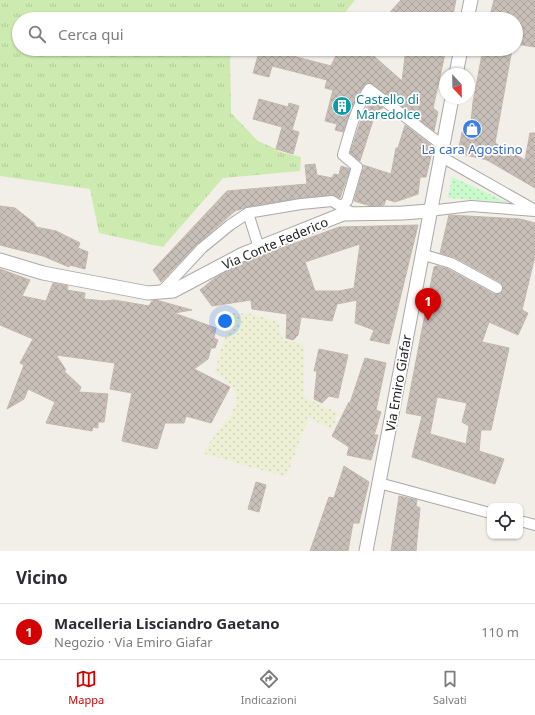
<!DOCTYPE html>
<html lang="it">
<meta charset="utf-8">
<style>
body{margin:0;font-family:"Noto Sans",sans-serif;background:#f7f7f7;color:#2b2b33}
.controls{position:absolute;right:12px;bottom:12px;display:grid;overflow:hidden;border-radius:8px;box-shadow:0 1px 3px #0004}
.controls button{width:36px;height:36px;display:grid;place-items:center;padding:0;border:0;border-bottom:1px solid #e1e1e2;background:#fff;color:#2b2b33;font:20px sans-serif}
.compass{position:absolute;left:439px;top:68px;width:36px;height:36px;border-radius:50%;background:#fff;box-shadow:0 1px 3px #0004;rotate:158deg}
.you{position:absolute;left:225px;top:321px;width:14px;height:14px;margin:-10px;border:3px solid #fff;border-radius:50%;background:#1a73e8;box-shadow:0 0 0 6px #1a73e833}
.badge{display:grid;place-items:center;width:26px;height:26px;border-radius:50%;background:#d40000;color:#fff;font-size:13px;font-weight:700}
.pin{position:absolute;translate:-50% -33px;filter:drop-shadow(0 1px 2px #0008)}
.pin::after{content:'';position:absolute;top:21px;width:14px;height:12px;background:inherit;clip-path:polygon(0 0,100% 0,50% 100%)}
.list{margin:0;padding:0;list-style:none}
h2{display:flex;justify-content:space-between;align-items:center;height:52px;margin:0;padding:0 16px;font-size:17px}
h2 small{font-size:13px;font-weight:400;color:#7c7c81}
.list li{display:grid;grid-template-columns:26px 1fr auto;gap:12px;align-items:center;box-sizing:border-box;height:56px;padding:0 16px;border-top:1px solid #e1e1e2}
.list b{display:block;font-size:15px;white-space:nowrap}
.list p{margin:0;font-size:13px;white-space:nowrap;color:#7c7c81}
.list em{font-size:13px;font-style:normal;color:#7c7c81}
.icon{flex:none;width:22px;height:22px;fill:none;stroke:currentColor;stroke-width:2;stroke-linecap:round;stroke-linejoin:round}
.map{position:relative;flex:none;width:535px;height:551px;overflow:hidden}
.search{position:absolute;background:#fff;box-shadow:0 1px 3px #0004;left:12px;right:12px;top:12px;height:44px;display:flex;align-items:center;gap:10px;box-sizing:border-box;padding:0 14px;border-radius:22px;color:#7c7c81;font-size:15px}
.sheet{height:108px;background:#fff}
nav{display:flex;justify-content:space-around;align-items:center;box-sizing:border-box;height:56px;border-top:1px solid #e1e1e2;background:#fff;font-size:11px;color:#7c7c81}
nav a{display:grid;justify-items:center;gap:2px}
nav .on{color:#d40000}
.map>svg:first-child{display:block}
.farmland{fill:url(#farmland-dots)}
.grass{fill:url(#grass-tufts)}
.park{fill:url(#park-dots)}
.building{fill:url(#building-cross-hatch);stroke:#c4b6ab;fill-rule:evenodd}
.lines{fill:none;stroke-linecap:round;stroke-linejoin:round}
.minor-casing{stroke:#a9a9a9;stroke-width:12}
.tertiary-casing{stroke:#a9a9a9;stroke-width:15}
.minor{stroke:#fff;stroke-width:10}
.tertiary{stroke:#fff;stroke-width:13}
.labels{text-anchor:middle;stroke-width:3.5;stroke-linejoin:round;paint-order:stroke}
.culture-label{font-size:13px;fill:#0d838f;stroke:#fff;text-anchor:start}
.shop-label{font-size:13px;fill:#366cbe;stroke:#fff}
.street-label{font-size:13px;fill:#222;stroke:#fff}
</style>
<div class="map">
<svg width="535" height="551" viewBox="0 0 535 551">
<defs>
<pattern id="farmland-dots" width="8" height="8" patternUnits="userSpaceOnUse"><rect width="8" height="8" fill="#eef0d5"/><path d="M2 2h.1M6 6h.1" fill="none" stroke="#ccceb7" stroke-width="1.8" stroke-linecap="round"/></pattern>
<pattern id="grass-tufts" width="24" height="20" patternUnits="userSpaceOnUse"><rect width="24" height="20" fill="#cdebb0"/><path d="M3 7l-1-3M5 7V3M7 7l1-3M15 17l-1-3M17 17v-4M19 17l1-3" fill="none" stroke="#b0c997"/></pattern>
<pattern id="park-dots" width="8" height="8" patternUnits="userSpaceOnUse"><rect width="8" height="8" fill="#c8facc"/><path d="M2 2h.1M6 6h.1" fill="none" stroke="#acd6af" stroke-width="1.8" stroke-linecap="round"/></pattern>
<pattern id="building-cross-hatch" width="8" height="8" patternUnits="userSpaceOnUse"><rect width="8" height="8" fill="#c7bfb8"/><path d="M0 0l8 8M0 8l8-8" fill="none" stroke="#aba49e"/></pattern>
</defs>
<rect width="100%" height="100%" fill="#f2efe9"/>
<polygon class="farmland" points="231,313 252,314 278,322 283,340 304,344 304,397 338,413 332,430 309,417 286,477 202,453 232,413 237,400 234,388 215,372"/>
<polygon class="grass" points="0,0 355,0 340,19 19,19 19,49 237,49 230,57 231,113 258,141 276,149 277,151 301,157 300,171 223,178 163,247 99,233 90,189 0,176"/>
<polygon class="park" points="452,177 507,202 448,198"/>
<g class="building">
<polygon points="401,0 456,0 452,19 384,19"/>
<polygon points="494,0 535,0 535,47 516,44 516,19 489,19"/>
<polygon points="260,49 266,49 331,66 339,49 366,49 402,81 406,49 446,49 433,108 438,112 434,131 369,83 364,85 358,94 343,132 335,130 337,124 325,121 333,90 325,88 327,80 272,66 269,77 253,73"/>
<polygon points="483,49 512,49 495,143 525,160 530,133 535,133 535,188 487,160 458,153 462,132 470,132 473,102"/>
<polygon points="371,98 383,108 376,111 360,161 350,153 360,123"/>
<polygon points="259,99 288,107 289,103 299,106 292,130 299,132 293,154 276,149 282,127 253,119"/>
<polygon points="405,125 431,145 430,152 432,152 426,177 420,177 418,194 395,202 386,199 384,205 371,206 354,201 363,169 365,169 363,165 391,174 396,148 398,148"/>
<polygon points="315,164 317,175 332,178 334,174 339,175 341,166 350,169 340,198 331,195 300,198 247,207 235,211 197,244 161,282 153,270 227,191 307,184 305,165"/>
<polygon points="0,206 15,208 34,223 36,227 56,231 80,243 78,248 88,252 85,269 70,265 69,267 43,256 0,245"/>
<path d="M449 215 520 219 535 223V256L522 310 528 313 518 335 489 322 482 342 509 348 491 430H481L479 451 504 459 495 484 412 457 422 416 406 413 434 267 437 266 448 269 494 294 501 293 503 288 500 282 454 257 440 253ZM437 397 467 403 462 422 469 426 466 444 430 434Z"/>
<path d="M418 225 389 344 370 340 374 330 355 323 357 300 337 304 332 321 301 317 298 335 293 340 286 338 287 314 252 309 251 300 212 306 200 290 215 278 246 261 339 227ZM360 244 354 288 339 291H315L305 262Z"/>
<polygon points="0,269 30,280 22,296 46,301 53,283 68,286 67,290 85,293 84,299 105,301 114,300 149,306 152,301 156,300 192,310 174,313 216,328 214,338 218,340 215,348 211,348 208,359 194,369 230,387 211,423 186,416 184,423 165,423 157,449 122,441 132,393 110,389 115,363 56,355 66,370 64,371 81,387 79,392 108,394 104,422 98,422 98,428 93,427 92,431 46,423 55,402 28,389 24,399 7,409 24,365 20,363 33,339 0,325"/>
<polygon points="319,349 348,355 338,398 329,396 322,403 314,399 317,371 314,371"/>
<polygon points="365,358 386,363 376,410 381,412 374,435 378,435 371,460 347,455 349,447 332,436 349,402 350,403"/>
<polygon points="344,466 369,482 359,523 353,523 348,551 310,551 329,497 334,498"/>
<polygon points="256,482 266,485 259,512 248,509"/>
<polygon points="399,496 417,500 416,506 420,508 416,551 391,551"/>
</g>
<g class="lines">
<g class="minor-casing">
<g id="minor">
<polyline points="440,156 535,210"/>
<path d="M341 207 347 201 357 167 343 155C350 131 355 109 369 89L442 145"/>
<polyline points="429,211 471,206 535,211"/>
<polyline points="248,213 259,248"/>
<polyline points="421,254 451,263 497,288"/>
<polyline points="161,292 202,248 230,225 248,213 301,204 332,201 354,214"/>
<polyline points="379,483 490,513"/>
<polyline points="520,521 535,525"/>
</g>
</g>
<g class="tertiary-casing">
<g id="tertiary">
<polyline points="467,19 471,0"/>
<polyline points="456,74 461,49"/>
<polyline points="0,260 43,273 148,293 173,291 243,254 343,214 403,213 429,211"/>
<polyline points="366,551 452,98"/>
</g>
</g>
<use href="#minor" class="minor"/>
<use href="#tertiary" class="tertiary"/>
</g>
<defs>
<g id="building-disc" transform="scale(1)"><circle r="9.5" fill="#0f9aa8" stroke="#fff"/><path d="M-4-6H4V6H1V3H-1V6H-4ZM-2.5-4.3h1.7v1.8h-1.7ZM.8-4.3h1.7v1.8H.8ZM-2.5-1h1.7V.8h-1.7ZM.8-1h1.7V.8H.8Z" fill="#fff"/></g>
<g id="shop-disc" transform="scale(1)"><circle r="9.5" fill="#3f7fe0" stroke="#fff"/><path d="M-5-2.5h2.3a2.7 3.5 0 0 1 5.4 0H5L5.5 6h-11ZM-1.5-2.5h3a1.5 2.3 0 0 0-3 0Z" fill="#fff"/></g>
</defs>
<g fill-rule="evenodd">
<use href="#building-disc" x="342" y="106"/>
<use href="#shop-disc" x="472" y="129"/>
</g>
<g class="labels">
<g class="culture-label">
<text x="356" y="104">Castello di<tspan x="356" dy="15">Maredolce</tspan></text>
</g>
<g class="shop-label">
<text x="472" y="154">La cara Agostino</text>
</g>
<g class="street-label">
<text transform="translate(275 243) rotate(-23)" y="5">Via Conte Federico</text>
<text transform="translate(398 383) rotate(-80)" y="5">Via Emiro Giafar</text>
</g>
</g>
</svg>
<div class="controls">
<button><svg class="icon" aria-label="locate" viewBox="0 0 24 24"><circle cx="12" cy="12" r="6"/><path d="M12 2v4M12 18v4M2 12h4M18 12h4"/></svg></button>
</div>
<svg class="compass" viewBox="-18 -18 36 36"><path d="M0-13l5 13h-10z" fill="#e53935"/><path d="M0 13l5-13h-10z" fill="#7c7c81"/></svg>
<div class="you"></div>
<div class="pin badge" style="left:428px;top:321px">1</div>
<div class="search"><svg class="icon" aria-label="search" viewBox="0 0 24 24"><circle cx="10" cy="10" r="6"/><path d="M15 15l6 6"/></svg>Cerca qui</div>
</div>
<section class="sheet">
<h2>Vicino<small></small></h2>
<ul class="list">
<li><span class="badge">1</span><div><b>Macelleria Lisciandro Gaetano</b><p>Negozio · Via Emiro Giafar</p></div><em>110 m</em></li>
</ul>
</section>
<nav>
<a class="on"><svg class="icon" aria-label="map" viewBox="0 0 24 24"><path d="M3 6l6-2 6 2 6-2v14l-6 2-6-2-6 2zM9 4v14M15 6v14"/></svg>Mappa</a>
<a><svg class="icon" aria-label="directions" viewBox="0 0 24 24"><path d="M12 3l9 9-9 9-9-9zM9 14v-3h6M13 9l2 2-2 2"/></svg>Indicazioni</a>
<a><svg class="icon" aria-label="saved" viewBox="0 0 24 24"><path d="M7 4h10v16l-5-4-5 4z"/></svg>Salvati</a>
</nav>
